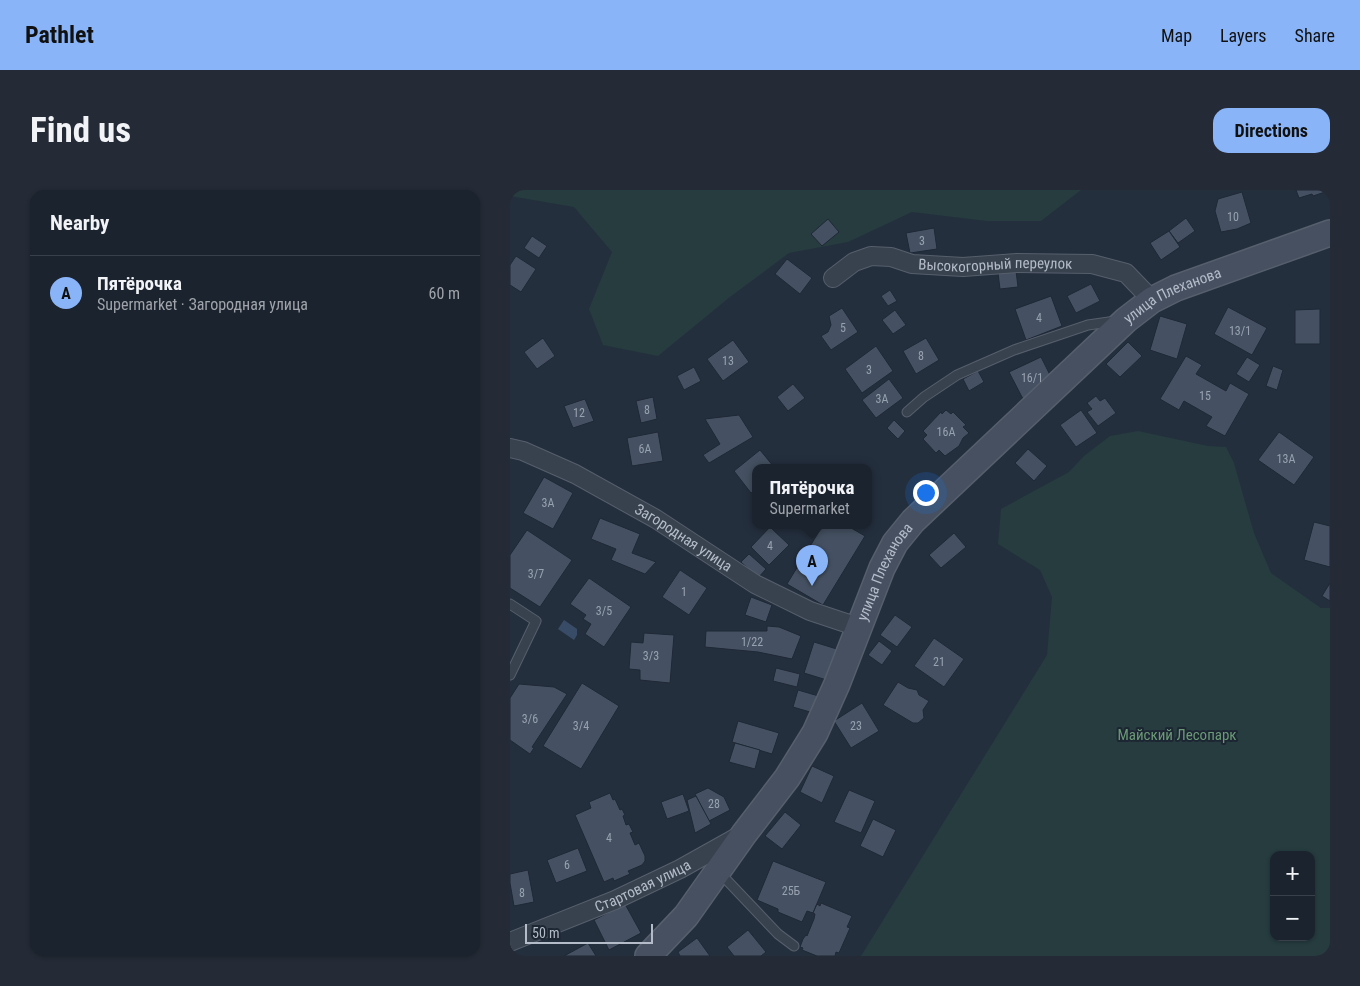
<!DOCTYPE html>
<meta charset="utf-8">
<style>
body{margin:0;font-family:"Roboto Condensed",sans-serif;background:#242b36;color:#f1f3f6}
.controls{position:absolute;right:15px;bottom:15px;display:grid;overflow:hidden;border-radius:10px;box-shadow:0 1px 4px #0004}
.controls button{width:45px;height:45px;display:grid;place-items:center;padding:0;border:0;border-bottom:1px solid #39404a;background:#1b232e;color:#f1f3f6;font:25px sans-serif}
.scale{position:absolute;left:15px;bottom:12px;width:128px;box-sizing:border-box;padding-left:5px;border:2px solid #b4bcc9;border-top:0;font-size:14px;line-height:18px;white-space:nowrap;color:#b4bcc9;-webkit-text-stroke:4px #1d2633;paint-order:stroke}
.you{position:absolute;left:415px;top:302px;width:18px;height:18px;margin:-12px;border:4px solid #fff;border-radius:50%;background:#1a73e8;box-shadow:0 0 0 8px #1a73e833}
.badge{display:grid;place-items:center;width:32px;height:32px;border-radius:50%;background:#8ab4f8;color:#111;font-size:16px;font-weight:700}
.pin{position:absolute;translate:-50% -41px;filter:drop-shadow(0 1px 2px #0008)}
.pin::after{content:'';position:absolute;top:26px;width:18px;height:15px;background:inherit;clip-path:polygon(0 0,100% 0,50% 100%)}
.popup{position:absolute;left:242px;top:274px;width:120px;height:65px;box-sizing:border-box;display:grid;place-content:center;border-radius:10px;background:#1b232e;filter:drop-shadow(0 1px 4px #0005);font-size:16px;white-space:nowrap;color:#a0a4aa}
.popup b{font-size:19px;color:#f1f3f6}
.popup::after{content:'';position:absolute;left:50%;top:100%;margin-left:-10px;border:10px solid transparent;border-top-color:#1b232e}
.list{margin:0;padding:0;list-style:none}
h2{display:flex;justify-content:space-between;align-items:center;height:65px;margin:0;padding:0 20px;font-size:21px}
h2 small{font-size:16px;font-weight:400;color:#a0a4aa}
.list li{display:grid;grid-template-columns:32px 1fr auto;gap:15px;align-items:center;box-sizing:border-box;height:75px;padding:0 20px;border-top:1px solid #39404a}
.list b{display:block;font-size:19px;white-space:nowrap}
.list p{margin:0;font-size:16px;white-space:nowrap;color:#a0a4aa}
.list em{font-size:16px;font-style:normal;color:#a0a4aa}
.map{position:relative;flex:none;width:820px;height:766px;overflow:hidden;border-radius:15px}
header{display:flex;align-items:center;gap:30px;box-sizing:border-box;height:70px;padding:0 25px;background:#8ab4f8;color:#111}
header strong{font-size:24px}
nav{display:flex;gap:28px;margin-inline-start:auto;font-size:18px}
.intro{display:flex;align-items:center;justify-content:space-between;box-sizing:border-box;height:120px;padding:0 30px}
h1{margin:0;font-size:35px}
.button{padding:12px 22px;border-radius:15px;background:#8ab4f8;color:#111;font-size:18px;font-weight:700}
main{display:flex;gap:30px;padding:0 30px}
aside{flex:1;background:#1b232e;border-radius:15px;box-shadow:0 1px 4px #0004}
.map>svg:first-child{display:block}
.green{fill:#263c3f;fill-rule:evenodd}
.water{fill:#394c67}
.building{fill:#455162;stroke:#1f2835}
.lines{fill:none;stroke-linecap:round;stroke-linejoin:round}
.lane-casing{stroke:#565f6c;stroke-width:11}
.street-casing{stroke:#565f6c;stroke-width:20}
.secondary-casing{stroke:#565f6c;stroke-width:28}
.lane{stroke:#38414e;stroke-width:9}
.street{stroke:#38414e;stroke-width:18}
.secondary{stroke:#465061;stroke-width:25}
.labels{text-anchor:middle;stroke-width:4;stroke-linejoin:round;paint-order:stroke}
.number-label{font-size:12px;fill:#98a1af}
.street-label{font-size:15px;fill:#b4bcc9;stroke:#1d2633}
.park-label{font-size:15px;fill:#6b9a76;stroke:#1d2633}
</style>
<header>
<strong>Pathlet</strong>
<nav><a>Map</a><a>Layers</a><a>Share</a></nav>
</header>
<div class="intro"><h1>Find us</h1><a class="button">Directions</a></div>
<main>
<aside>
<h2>Nearby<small></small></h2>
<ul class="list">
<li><span class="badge">A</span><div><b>Пятёрочка</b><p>Supermarket · Загородная улица</p></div><em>60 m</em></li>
</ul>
</aside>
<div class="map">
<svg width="820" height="766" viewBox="0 0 820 766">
<rect width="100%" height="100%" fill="#242f3e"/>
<g class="green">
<polygon points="0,0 571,0 531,31 477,31 402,22 338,52 279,63 220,107 148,166 93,155 79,119 102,62 64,17 0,6"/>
<path d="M628 241 698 256 716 257 724 273 744 343 761 383 811 418H820V766H351L537 465 542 407 530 380 488 354 491 319 559 282 574 266 600 246ZM764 665H801V747H764Z"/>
</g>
<polygon class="water" points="54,430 67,439 67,445 64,450 48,439"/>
<g class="building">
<polygon points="786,0 818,0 818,1 803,6 802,4 789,8"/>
<polygon points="732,2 741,33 727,39 711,42 705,21 708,9"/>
<polygon points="676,28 685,41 668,53 659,41"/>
<polygon points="318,29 329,42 312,56 301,44"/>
<polygon points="424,38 427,59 400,63 396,43"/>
<polygon points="659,41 670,57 651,70 640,53"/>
<polygon points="22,46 37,56 29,68 14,58"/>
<polygon points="6,66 26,79 11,102 0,95 0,75"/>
<polygon points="277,69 302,88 290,104 265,84"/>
<polygon points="506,81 508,97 490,99 488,83"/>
<polygon points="581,94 590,111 566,123 557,106"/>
<polygon points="380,100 387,111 378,116 371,106"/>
<polygon points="541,106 552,136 516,150 505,119"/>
<polygon points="718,117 757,138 742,165 704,144"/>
<polygon points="332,118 348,142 321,160 311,146 318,142 321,135 319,126"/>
<polygon points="810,119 810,154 785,154 785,120"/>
<polygon points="385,120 396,135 383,144 372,130"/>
<polygon points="650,126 677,134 667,169 640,160"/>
<polygon points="33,148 45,166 27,179 14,162"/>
<polygon points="416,148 429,170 406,184 393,161"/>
<polygon points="223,150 239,172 213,191 197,169"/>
<polygon points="618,152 632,166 610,187 596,174"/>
<polygon points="366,156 383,181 352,203 335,179"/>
<polygon points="676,166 692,175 686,184 716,201 720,193 739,204 715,246 696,236 702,227 674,211 669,220 650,209"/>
<polygon points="531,167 544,193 513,209 499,182"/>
<polygon points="737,167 750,175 739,192 726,184"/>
<polygon points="763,176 773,180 767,200 756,196"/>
<polygon points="184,177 191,191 174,200 167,186"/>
<polygon points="468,181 474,192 459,201 453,189"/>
<polygon points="379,189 393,208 366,228 352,210"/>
<polygon points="283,194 295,208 278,221 267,207"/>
<polygon points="586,206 590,211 595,208 606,223 588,236 577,222 582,219 577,213"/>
<polygon points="143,207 147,229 131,233 126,211"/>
<polygon points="75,209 84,231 63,238 54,216"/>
<polygon points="436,220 441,224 443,222 456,235 453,237 459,243 453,248 449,256 435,266 429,260 426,263 413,249 417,245 413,241 431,222 432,224"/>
<polygon points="571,220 587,243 566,257 550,235"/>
<polygon points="229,225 243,247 199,273 193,265 210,254 195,229"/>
<polygon points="384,230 395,241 388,249 377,238"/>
<polygon points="148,242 153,271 122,276 117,248"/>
<polygon points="769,242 804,267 784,295 748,270"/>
<polygon points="518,259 537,276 524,291 505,273"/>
<polygon points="250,260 264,277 246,277 246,300 241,303 224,281"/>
<polygon points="34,287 63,303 43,339 13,323"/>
<polygon points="90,328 130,344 122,363 146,372 135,384 101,370 106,359 81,349"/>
<polygon points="804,332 820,336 820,377 794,370"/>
<polygon points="313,335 336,335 355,346 313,415 277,394"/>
<polygon points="260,337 279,355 259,375 241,357"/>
<polygon points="17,340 62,370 30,417 0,398 0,365"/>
<polygon points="444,343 456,357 431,378 419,365"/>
<polygon points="239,364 256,379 248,388 231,372"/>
<polygon points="170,380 197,398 179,425 152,407"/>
<polygon points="79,388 121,417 94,457 75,444 81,434 73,429 76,425 60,414"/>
<polygon points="820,393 820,411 812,406"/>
<polygon points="241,407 262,415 256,432 235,425"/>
<polygon points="385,425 402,437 387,457 370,445"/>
<polygon points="257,436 269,437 291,446 282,469 248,462 195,457 196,441 257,441"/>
<polygon points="134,443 164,445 160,493 130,490 130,480 119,479 121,452 133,453"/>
<polygon points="424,448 454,469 434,497 404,476"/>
<polygon points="369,451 382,461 372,475 358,465"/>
<polygon points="304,452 330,460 320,491 294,483"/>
<polygon points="266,478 290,484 287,497 263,491"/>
<polygon points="388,492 398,498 407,500 409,505 419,511 413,520 414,528 408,533 403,533 373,515"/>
<polygon points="72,493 109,516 71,579 33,556"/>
<polygon points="9,494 44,497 57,504 22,557 24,558 20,564 0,550 0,508"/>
<polygon points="288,500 312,507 307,524 283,517"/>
<polygon points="352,513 369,541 341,558 324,531"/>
<polygon points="228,531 269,543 262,564 222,552"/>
<polygon points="225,553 250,560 245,579 219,572"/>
<polygon points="302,576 324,586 312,613 290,602"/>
<polygon points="198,598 214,607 220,620 199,631 185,604"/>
<polygon points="339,600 365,611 351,643 324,632"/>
<polygon points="100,603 103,610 105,609 110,620 112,619 115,625 113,626 116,635 119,634 123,642 120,643 125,655 129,653 135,666 135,671 132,675 118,681 120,684 104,691 103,688 94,692 65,625 81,618 79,612"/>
<polygon points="173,604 179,621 157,629 151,612"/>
<polygon points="186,606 201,634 185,643 177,610"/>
<polygon points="275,622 291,635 272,659 255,646"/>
<polygon points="363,629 386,640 373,667 350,656"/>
<polygon points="68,658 77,681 46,693 37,670"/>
<polygon points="263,671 316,692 303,723 297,721 292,732 268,722 268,719 247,710"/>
<polygon points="18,680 24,712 4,716 0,693 0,684"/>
<polygon points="311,713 342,726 337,737 340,738 329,763 326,762 325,766 307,766 292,760 293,758 290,757 293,749 296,745 297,746 304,729 305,724 303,723 307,714 310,716"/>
<polygon points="115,714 131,743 99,760 84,730"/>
<polygon points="238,740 256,762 251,766 224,766 217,757"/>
<polygon points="187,748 200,766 170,766 168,762"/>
<polygon points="78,753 86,766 54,766"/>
</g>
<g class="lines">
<g class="lane-casing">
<g id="lane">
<polyline points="397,222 414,207 447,185 504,160 578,135 606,131"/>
<polyline points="0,414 26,431 0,485"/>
<polyline points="210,683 268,744 284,756"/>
</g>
</g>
<g class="street-casing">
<g id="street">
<path id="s1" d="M323 88 344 72 361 66 381 67 402 74 453 77 507 73 582 74 616 83 642 110"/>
<path id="s2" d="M0 258 13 261 65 284 146 329 245 394 300 421 348 437"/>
<path id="s3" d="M0 752 105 710 170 679 229 646"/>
</g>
</g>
<g class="secondary-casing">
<g id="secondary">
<path id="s4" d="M138 766 176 726 234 644 277 588 305 543 327 494 372 378 385 353 403 331 616 130 642 110 666 98 820 43"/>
</g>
</g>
<use href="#lane" class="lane"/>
<use href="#street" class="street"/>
<use href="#secondary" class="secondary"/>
</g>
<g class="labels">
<g class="number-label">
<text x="723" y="31">10</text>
<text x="412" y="55">3</text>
<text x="529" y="132">4</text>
<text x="333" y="142">5</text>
<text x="730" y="145">13/1</text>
<text x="411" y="170">8</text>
<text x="218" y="175">13</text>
<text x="359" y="184">3</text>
<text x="522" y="192">16/1</text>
<text x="695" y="210">15</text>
<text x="372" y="213">3А</text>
<text x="137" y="224">8</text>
<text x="69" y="227">12</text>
<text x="436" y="246">16А</text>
<text x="135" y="263">6А</text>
<text x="776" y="273">13А</text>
<text x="38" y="317">3А</text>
<text x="260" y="360">4</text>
<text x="26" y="388">3/7</text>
<text x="174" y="406">1</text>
<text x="94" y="425">3/5</text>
<text x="242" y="456">1/22</text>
<text x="141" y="470">3/3</text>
<text x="429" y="476">21</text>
<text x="20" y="533">3/6</text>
<text x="71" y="540">3/4</text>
<text x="346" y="540">23</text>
<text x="204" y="618">28</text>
<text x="99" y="652">4</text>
<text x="57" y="679">6</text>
<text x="281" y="705">25Б</text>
<text x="12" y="707">8</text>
</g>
<g class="street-label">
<text dy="5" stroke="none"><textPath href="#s1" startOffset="170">Высокогорный переулок</textPath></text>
<text dy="5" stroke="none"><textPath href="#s4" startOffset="860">улица Плеханова</textPath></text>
<text dy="5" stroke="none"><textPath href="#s2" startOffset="196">Загородная улица</textPath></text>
<text dy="5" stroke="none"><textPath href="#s4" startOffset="455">улица Плеханова</textPath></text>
<text dy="5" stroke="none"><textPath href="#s3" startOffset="144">Стартовая улица</textPath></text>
</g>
<g class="park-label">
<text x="667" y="550">Майский Лесопарк</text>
</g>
</g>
</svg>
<div class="controls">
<button>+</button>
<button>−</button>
</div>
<div class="scale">50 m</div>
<div class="you"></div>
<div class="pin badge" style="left:302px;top:396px">A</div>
<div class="popup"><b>Пятёрочка</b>Supermarket</div>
</div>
</main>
